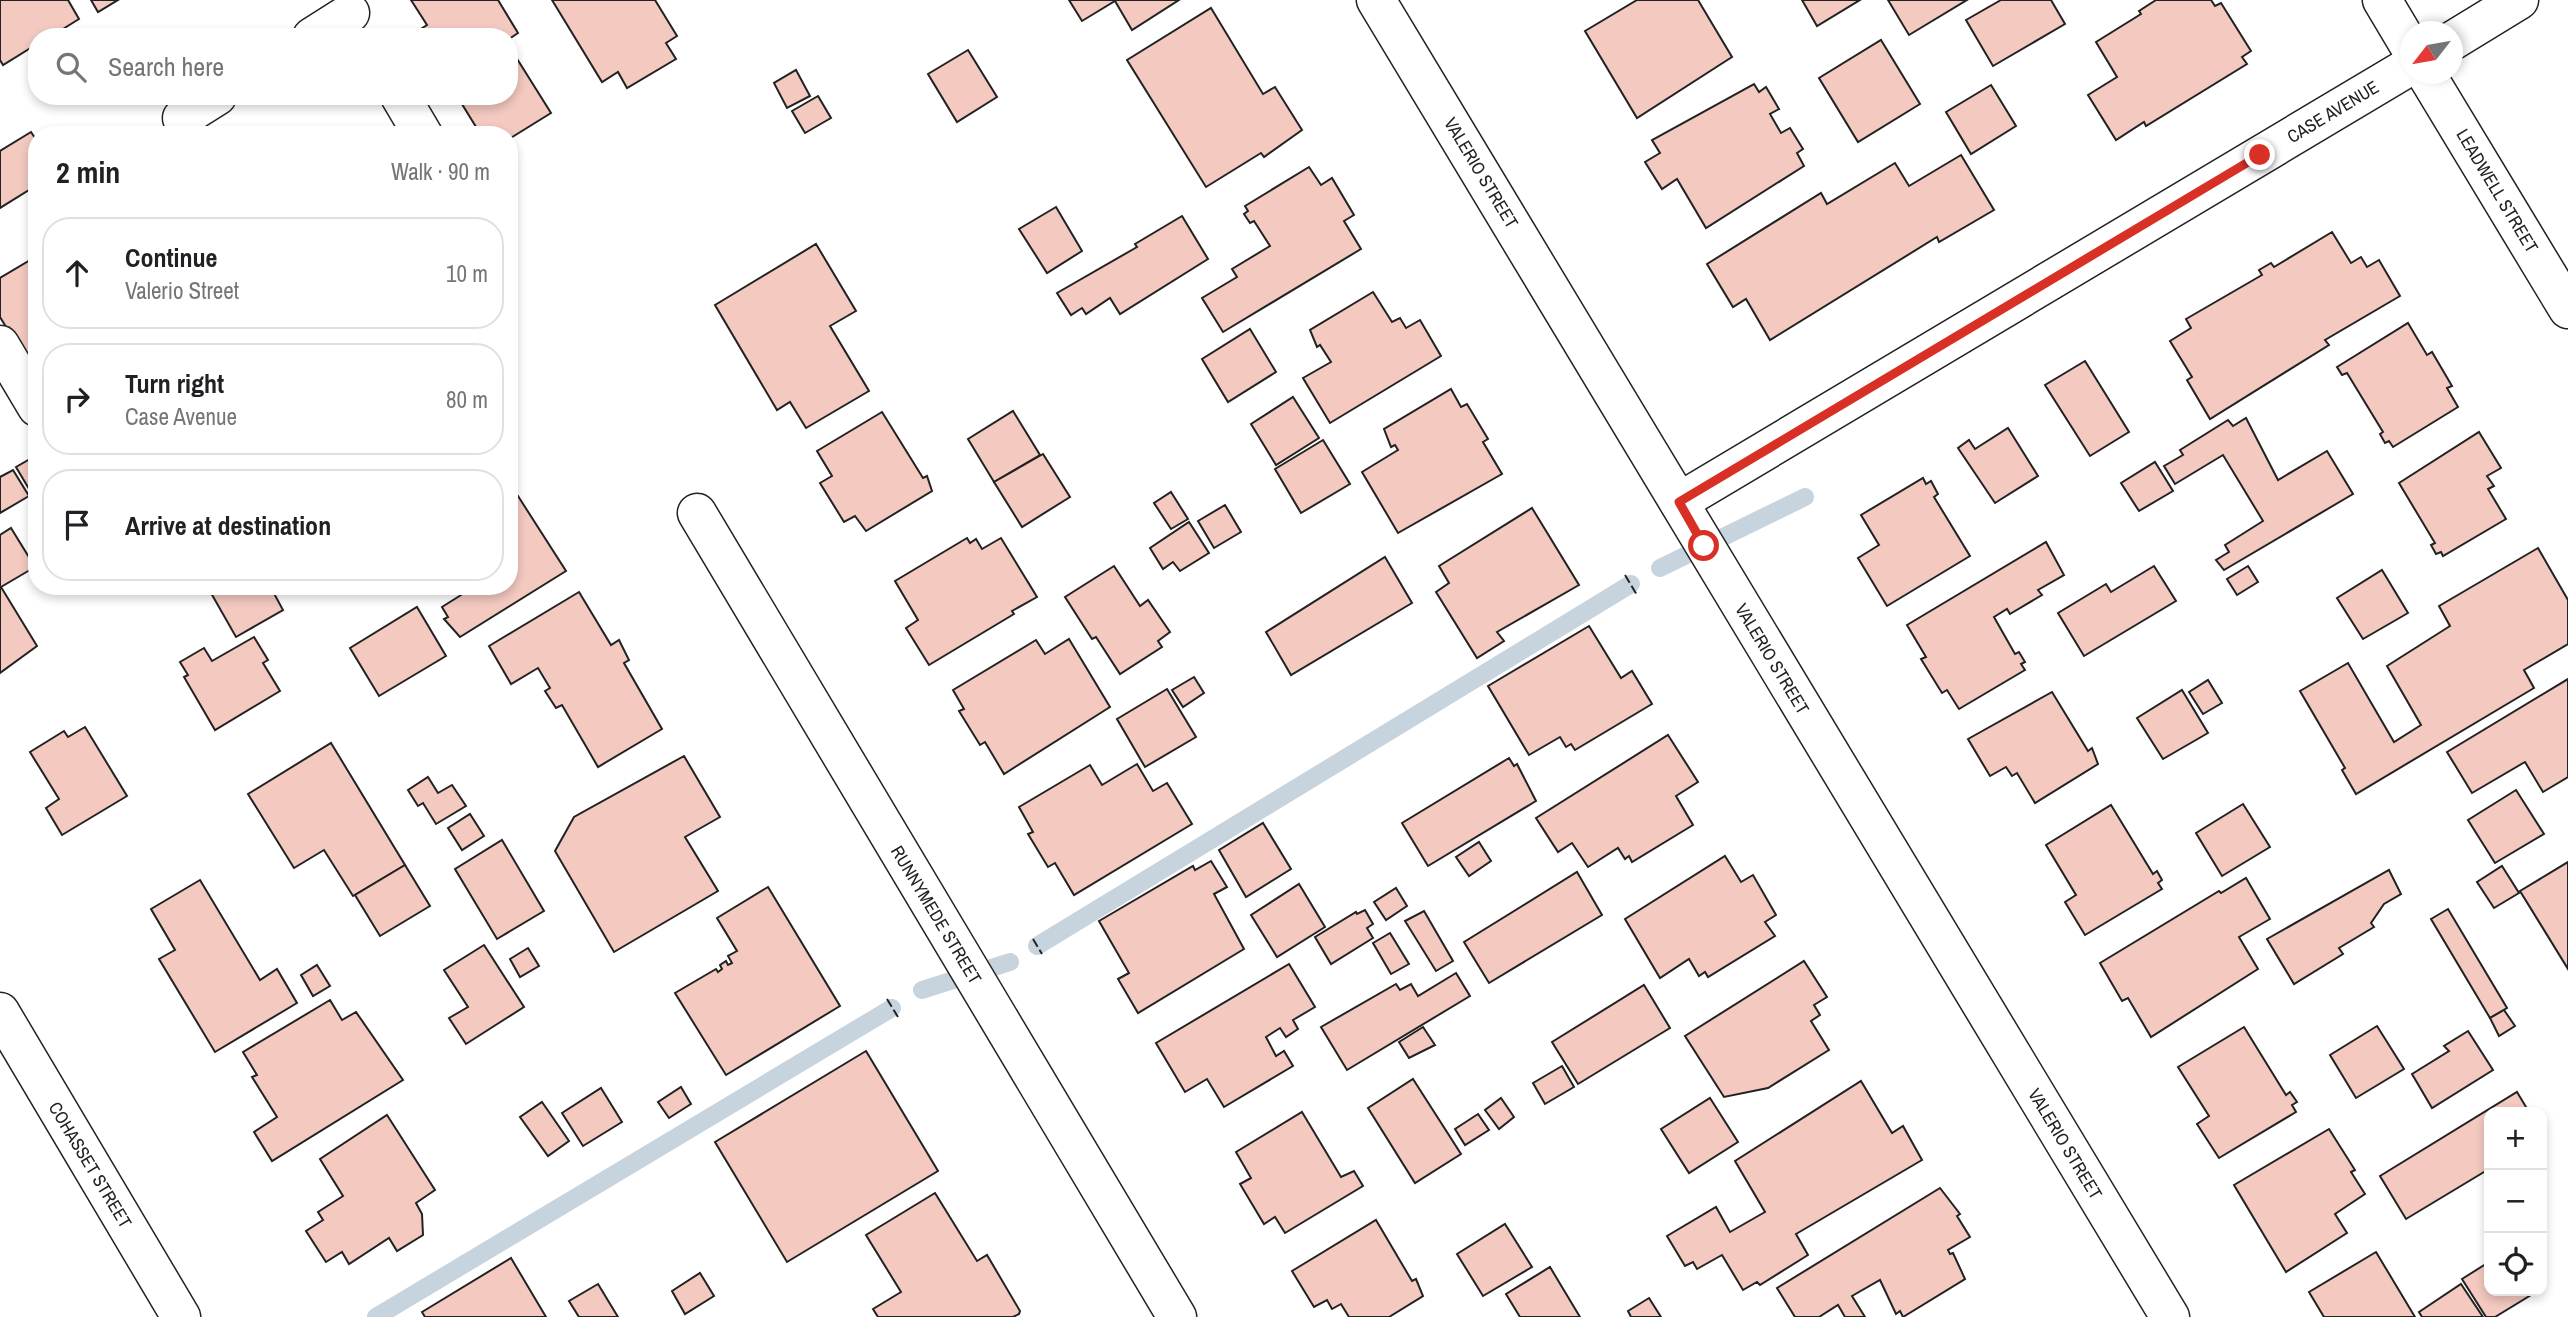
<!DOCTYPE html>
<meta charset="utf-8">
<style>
body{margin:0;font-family:"Archivo Narrow",sans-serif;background:#f6f6f6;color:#202124}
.controls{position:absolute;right:21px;bottom:21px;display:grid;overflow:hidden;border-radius:14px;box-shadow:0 4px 10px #0003}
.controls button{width:63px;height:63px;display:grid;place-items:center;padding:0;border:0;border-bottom:2px solid #e0e0e0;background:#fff;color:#202124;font:35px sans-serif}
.compass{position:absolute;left:2400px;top:21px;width:63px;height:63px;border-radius:50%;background:#fff;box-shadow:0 4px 10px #0003;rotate:239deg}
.stop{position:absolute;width:21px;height:21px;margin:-16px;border:5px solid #d93025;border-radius:50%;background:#fff}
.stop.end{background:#d93025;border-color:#fff;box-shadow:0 2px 7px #0008}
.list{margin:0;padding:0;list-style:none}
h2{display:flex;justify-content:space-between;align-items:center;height:91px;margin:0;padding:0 28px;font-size:30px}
h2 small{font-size:23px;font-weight:400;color:#757577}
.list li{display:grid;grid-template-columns:46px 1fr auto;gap:21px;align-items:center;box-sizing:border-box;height:112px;margin:0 14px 14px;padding:0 14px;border:2px solid #e0e0e0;border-radius:28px}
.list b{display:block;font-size:26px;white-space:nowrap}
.list p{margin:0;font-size:23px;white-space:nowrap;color:#757577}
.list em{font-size:23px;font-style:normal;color:#757577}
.icon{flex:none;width:38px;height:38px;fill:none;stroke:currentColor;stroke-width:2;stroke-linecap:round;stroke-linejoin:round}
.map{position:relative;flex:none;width:2568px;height:1317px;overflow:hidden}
.search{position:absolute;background:#fff;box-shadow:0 4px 10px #0003;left:28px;top:28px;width:490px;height:77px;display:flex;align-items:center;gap:18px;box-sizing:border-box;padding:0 24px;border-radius:28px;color:#757577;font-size:26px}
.panel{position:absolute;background:#fff;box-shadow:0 4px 10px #0003;left:28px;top:126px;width:490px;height:469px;border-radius:28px}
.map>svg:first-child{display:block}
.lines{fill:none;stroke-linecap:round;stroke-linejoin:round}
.stream{stroke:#c7d3dd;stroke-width:18}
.building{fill:#f3c9c0;stroke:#222;stroke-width:2}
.minor-casing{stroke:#222;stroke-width:41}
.minor{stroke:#fff;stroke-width:38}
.fence{stroke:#222;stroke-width:2;stroke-dasharray:9 3.5;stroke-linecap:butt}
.route{stroke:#d93025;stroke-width:9}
.labels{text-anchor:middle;stroke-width:5;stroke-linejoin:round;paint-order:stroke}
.street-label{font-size:18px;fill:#222;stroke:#fff}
</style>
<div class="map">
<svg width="2568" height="1317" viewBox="0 0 2568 1317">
<rect width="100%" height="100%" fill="#fff"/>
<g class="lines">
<g class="stream">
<polyline points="1660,568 1805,497"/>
<polyline points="1037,946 1631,584"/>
<polyline points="922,990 1010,962"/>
<polyline points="376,1317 892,1008"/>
</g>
</g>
<g class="building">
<polygon points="0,0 68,0 79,19 50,37 37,37 37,44 3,65 0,60"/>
<polygon points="91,0 118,0 98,12"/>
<polygon points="411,0 498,0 518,33 509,39 419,37 416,32 427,25"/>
<polygon points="552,0 655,0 677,36 666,43 676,59 627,88 618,72 602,82"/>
<polygon points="1069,0 1179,0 1132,30 1115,1 1082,21"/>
<polygon points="1637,0 1698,0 1732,57 1637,118 1585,31"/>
<polygon points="1802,0 1860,0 1817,26"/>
<polygon points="1888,0 1967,0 1909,35"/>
<polygon points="2001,0 2051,0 2065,24 1993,66 1966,20"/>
<polygon points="2156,0 2211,0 2215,6 2221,3 2251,51 2242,57 2247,64 2146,126 2144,122 2116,140 2088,95 2117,77 2096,42 2141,14 2139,11"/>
<polygon points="1211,8 1263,94 1275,87 1302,130 1264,157 1261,153 1206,187 1127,60"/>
<polygon points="1881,40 1920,104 1858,142 1819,78"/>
<polygon points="509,46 551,113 509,139 509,135 481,135 457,96 509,96"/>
<polygon points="968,50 997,97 957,122 928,74"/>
<polygon points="796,70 810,96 787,108 774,83"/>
<polygon points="1754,84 1759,92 1766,87 1779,109 1770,114 1781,133 1790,128 1803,149 1797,153 1804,166 1706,228 1677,179 1662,189 1645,162 1660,153 1652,140"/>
<polygon points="1991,85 2016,126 1971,154 1946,112"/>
<polygon points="818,96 831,118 805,133 792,111"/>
<polygon points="31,132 37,141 37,185 0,208 0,151"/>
<polygon points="1961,155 1994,210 1939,242 1937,237 1770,340 1746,299 1733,307 1707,264 1821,193 1827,204 1895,163 1909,186"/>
<polygon points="1309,167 1321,185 1332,178 1354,215 1344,221 1361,249 1223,332 1202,298 1237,277 1232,269 1270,246 1254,221 1250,223 1244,214 1248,211 1245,206"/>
<polygon points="1056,207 1082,251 1047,273 1019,229"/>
<polygon points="1182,216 1208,259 1120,314 1110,298 1086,314 1082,308 1071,315 1057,293 1137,247 1135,244"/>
<polygon points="2332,232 2351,263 2361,257 2367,267 2379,260 2400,296 2325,340 2329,345 2210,419 2187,380 2192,377 2170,341 2191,328 2186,319 2262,275 2259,270 2271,263 2274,267"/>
<polygon points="816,244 856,311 830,326 869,391 806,428 790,402 777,410 715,305"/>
<polygon points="37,256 37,368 33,371 0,317 0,278"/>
<polygon points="1373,292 1392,322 1400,318 1406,328 1420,320 1441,356 1330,423 1303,378 1331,362 1320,345 1317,347 1310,330"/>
<polygon points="2408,323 2427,355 2432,352 2452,386 2447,388 2458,407 2393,447 2389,441 2385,443 2380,434 2383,432 2347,373 2342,375 2337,367"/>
<polygon points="1250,329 1276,372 1228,402 1202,359"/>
<polygon points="2085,361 2129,432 2090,456 2045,385"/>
<polygon points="1451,389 1461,407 1467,404 1488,439 1483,442 1502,474 1398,533 1362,472 1398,450 1395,445 1391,447 1384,429"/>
<polygon points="1293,397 1319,438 1276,465 1251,424"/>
<polygon points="1013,411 1040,455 994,482 968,439"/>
<polygon points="882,412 923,478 927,476 932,491 866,531 855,516 844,522 820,483 832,476 817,451"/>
<polygon points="2246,418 2278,480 2327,451 2353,494 2224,570 2216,560 2229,552 2225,545 2263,521 2223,455 2175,484 2164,466 2183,455 2180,450 2228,420 2233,426"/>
<polygon points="2008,428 2038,476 1995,503 1958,448 1969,440 1975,449"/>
<polygon points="2479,432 2501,468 2487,476 2494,486 2488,489 2506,519 2443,556 2441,552 2436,554 2431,545 2435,543 2399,483"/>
<polygon points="1323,440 1350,484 1301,513 1275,469"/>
<polygon points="1043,454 1070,497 1022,527 994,482"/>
<polygon points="37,455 37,491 32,494 16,467"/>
<polygon points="2155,462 2173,491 2139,511 2121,483"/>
<polygon points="13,470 29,496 0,513 0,477"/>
<polygon points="1923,478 1926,484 1931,481 1938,494 1934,497 1970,556 1887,606 1858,558 1879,545 1861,515"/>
<polygon points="1171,492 1188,519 1171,529 1154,503"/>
<polygon points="518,496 566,571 460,637 444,619 448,617 442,607 461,595 456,586 509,586 509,501"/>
<polygon points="1225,505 1241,532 1214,548 1198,521"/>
<polygon points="1532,508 1579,585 1497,632 1504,641 1477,658 1436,592 1449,583 1439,566"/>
<polygon points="1189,522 1209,553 1180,571 1173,562 1163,569 1150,548"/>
<polygon points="11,528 35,567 1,587 37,646 0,673 0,535"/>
<polygon points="967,538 970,543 976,539 982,549 1001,538 1037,597 1012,611 1014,614 929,665 906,628 918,620 895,581"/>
<polygon points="2046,542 2064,575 2038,590 2042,595 2010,614 2007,609 1994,617 2015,654 2019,652 2025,662 2021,664 2025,670 1959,709 1947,690 1942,693 1921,659 1926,657 1907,625"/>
<polygon points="2538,548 2568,600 2568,644 2524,670 2534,688 2356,794 2342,770 2345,768 2300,691 2348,663 2394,742 2421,725 2387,666 2450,626 2439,606"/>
<polygon points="1385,557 1412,603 1291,675 1266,632"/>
<polygon points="1114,566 1140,606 1148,600 1170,632 1158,641 1162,647 1120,674 1096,637 1092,639 1065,597"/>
<polygon points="2154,566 2176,601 2084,656 2058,613 2106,584 2111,592"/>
<polygon points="2248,566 2258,582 2237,595 2227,579"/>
<polygon points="2382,570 2408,613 2363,639 2337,598"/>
<polygon points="207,586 270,586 283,610 236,637"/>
<polygon points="579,592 611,645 619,640 629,660 624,663 662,729 598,767 562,705 556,708 545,691 550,688 538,668 511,684 489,646"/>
<polygon points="417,607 446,656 379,696 350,648"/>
<polygon points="1589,626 1621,678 1632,671 1652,704 1575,750 1571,744 1566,747 1560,737 1529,755 1488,686"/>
<polygon points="254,637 268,660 263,663 280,691 215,730 184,677 188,675 180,662 204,648 212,661"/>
<polygon points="1069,639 1110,707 1004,774 985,742 980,745 959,711 964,709 953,690 1036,640 1045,654"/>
<polygon points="1194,677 1204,693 1183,707 1172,690"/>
<polygon points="2568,679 2568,777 2543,792 2525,762 2472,793 2447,752"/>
<polygon points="2208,680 2222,703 2203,714 2189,692"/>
<polygon points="1167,689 1196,737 1145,767 1117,719"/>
<polygon points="2182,690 2208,733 2163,759 2137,718"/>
<polygon points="2052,692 2088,751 2092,748 2098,764 2035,803 2017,773 2012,776 2006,767 1990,776 1968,739"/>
<polygon points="85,727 127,796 62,835 46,808 59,799 30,752 64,731 68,737"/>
<polygon points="1668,735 1698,782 1676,796 1693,825 1632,862 1629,856 1625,859 1618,848 1588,867 1572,843 1558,852 1536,818"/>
<polygon points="331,743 405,865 353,896 324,850 294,868 248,794"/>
<polygon points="684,756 720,817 685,837 718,891 614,952 555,851 574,817"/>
<polygon points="1509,758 1514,766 1517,764 1536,801 1428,866 1402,823"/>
<polygon points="1137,764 1153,791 1167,783 1192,824 1074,895 1055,863 1048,867 1028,834 1033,832 1019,807 1090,765 1102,785"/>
<polygon points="428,777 438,793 452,785 466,806 436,824 423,803 418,806 408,790"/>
<polygon points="2516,790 2544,834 2495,863 2468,820"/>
<polygon points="2243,804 2270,847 2222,876 2196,833"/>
<polygon points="2111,805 2153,874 2157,871 2162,880 2158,883 2162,889 2085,935 2065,902 2076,895 2046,845"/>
<polygon points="470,814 484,836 462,850 448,828"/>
<polygon points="1263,823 1291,869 1246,897 1219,850"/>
<polygon points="502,840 544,911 497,939 455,869"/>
<polygon points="1479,842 1491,861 1469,876 1456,857"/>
<polygon points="1725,856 1741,882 1753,875 1776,915 1765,922 1775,936 1708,977 1705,972 1699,976 1689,959 1660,978 1625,919"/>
<polygon points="1211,861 1227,887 1214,894 1244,949 1138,1013 1118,979 1129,973 1099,921 1193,866 1195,870"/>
<polygon points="2568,862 2568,969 2520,891"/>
<polygon points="405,865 430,906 380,936 355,895"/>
<polygon points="2502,866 2519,893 2494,908 2477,882"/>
<polygon points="2389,870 2401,894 2384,904 2371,923 2374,927 2339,948 2343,954 2294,984 2267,939"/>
<polygon points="1577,872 1602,915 1489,983 1464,942"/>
<polygon points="2246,878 2270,919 2239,937 2258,969 2151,1037 2128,998 2122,1001 2100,963 2219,891 2221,893"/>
<polygon points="200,880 260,980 277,969 297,1003 215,1052 159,959 175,950 151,909"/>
<polygon points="1299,884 1325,927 1277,957 1251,915"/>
<polygon points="768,887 840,1006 726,1075 675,993 716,969 718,972 722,969 720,965 726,961 728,965 732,963 728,956 737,951 717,918"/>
<polygon points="1396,888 1407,906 1386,920 1374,902"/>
<polygon points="2448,909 2507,1008 2490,1018 2431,919"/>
<polygon points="1365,910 1373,924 1367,928 1373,938 1331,964 1315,937 1356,912 1357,914"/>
<polygon points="1424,911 1453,961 1436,971 1405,921"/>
<polygon points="1390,933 1409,964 1391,974 1373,943"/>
<polygon points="484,945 524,1007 466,1044 449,1018 468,1007 444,970"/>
<polygon points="528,948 539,966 520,977 510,959"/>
<polygon points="1804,961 1827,997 1814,1005 1820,1015 1811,1021 1829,1050 1768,1088 1724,1097 1685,1036"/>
<polygon points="1289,964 1315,1007 1293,1020 1298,1029 1286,1037 1280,1028 1266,1037 1276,1056 1284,1051 1293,1066 1224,1107 1207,1079 1185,1092 1156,1043"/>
<polygon points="317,965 330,986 313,996 301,975"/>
<polygon points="1456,973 1470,996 1347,1070 1321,1027 1396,984 1400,990 1411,984 1418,996"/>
<polygon points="1644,985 1670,1028 1578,1084 1552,1042"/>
<polygon points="330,1000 342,1020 356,1012 403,1080 272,1161 254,1132 277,1117 252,1077 257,1075 243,1052"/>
<polygon points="2504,1010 2515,1026 2499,1036 2490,1018"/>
<polygon points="2377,1026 2404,1069 2356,1098 2330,1055"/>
<polygon points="1423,1027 1435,1045 1409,1058 1399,1042"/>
<polygon points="2244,1027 2286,1095 2290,1092 2297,1102 2292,1105 2296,1112 2219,1158 2197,1124 2209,1116 2178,1067"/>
<polygon points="2468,1031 2493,1070 2432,1108 2412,1074 2449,1051 2444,1046"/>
<polygon points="866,1051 938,1171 787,1262 715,1142"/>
<polygon points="1562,1066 1574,1087 1545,1104 1533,1083"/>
<polygon points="1413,1079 1461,1154 1415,1183 1368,1108"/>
<polygon points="1861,1081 1892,1133 1903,1126 1922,1160 1796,1234 1808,1255 1760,1285 1757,1282 1743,1290 1722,1255 1697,1269 1693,1262 1685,1266 1667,1236 1716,1207 1730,1232 1765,1212 1735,1161"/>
<polygon points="681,1087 691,1104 669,1118 658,1102"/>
<polygon points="601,1088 622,1122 583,1146 562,1113"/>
<polygon points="2517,1092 2529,1112 2489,1112 2489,1169 2406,1219 2380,1176"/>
<polygon points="1501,1098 1514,1117 1499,1129 1485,1110"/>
<polygon points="1710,1098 1738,1142 1689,1173 1661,1129"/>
<polygon points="542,1102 569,1141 548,1156 520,1117"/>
<polygon points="1302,1112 1341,1177 1354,1171 1363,1186 1285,1233 1275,1217 1264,1224 1240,1184 1251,1178 1236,1152"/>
<polygon points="1478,1114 1489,1130 1465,1145 1455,1129"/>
<polygon points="387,1115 435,1190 416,1203 422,1214 423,1235 397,1251 389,1238 349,1264 342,1252 326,1262 306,1231 323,1220 318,1212 343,1196 320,1159"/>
<polygon points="2329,1129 2355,1170 2351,1172 2365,1194 2335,1214 2347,1233 2286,1272 2234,1185"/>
<polygon points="1940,1188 1960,1214 1957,1216 1970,1237 1948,1250 1950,1254 1953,1253 1965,1279 1903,1317 1900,1311 1896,1314 1880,1280 1852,1296 1865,1317 1845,1317 1838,1305 1819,1317 1795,1317 1777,1288"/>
<polygon points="935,1193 977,1261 987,1255 1020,1311 1019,1314 1013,1317 878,1317 873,1309 901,1292 866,1235"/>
<polygon points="1376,1220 1412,1281 1416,1279 1423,1296 1389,1317 1349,1317 1341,1304 1332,1309 1327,1300 1314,1307 1292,1271"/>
<polygon points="1505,1224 1532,1267 1483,1296 1457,1254"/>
<polygon points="2376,1252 2415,1317 2324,1317 2309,1292"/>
<polygon points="511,1258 546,1317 425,1317 422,1312"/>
<polygon points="2489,1262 2489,1291 2536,1292 2495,1317 2486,1317 2462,1279"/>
<polygon points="1550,1267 1580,1317 1520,1317 1506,1294"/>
<polygon points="700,1273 714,1296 685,1314 672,1291"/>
<polygon points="598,1284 618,1317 579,1317 569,1301"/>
<polygon points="2461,1284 2483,1317 2422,1317 2419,1312"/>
<polygon points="1649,1298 1661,1317 1631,1317 1628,1311"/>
</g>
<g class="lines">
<g class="minor-casing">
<g id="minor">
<polyline points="1376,0 2170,1317"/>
<polyline points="2382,0 2410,47"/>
<polyline points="312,37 350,13"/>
<polyline points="2452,41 2519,0"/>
<polyline points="2426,74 2568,309"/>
<polyline points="400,96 423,135"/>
<polyline points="182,118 217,96"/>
<polyline points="0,345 37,407"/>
<polyline points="1679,502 2410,66"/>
<polyline points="697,513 1177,1317"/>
<polyline points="0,1012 181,1317"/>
</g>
</g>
<use href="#minor" class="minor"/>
<g class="fence">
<polyline points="1625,575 1637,595"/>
<polyline points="1033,939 1042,954"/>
<polyline points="887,999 898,1017"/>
</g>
</g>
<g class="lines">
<polyline class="route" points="1704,546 1679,502 2260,155"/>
</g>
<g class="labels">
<g class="street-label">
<text transform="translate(2333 112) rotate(-31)" y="6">CASE AVENUE</text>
<text transform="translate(1481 173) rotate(59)" y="6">VALERIO STREET</text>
<text transform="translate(2497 191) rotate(59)" y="6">LEADWELL STREET</text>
<text transform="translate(1772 659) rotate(59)" y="6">VALERIO STREET</text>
<text transform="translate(936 915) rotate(59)" y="6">RUNNYMEDE STREET</text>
<text transform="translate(2065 1144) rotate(59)" y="6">VALERIO STREET</text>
<text transform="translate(90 1165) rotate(59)" y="6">COHASSET STREET</text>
</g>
</g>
</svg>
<div class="controls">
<button>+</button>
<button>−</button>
<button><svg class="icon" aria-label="locate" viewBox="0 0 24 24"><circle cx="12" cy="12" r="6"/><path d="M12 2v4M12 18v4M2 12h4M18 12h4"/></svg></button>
</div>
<svg class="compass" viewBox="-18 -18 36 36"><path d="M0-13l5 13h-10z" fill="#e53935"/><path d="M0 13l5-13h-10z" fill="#757577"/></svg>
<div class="stop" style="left:1704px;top:546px"></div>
<div class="stop end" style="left:2260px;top:155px"></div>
<div class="search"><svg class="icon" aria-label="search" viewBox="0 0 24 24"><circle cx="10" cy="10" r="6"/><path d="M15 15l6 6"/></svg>Search here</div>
<section class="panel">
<h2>2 min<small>Walk · 90 m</small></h2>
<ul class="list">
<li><svg class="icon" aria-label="ahead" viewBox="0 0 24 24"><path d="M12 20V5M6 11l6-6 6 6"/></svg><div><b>Continue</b><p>Valerio Street</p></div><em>10 m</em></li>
<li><svg class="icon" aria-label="right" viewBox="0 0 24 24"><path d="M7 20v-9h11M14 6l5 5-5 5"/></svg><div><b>Turn right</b><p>Case Avenue</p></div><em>80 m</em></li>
<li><svg class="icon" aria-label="arrive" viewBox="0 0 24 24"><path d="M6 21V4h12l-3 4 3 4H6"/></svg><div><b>Arrive at destination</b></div></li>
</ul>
</section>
</div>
